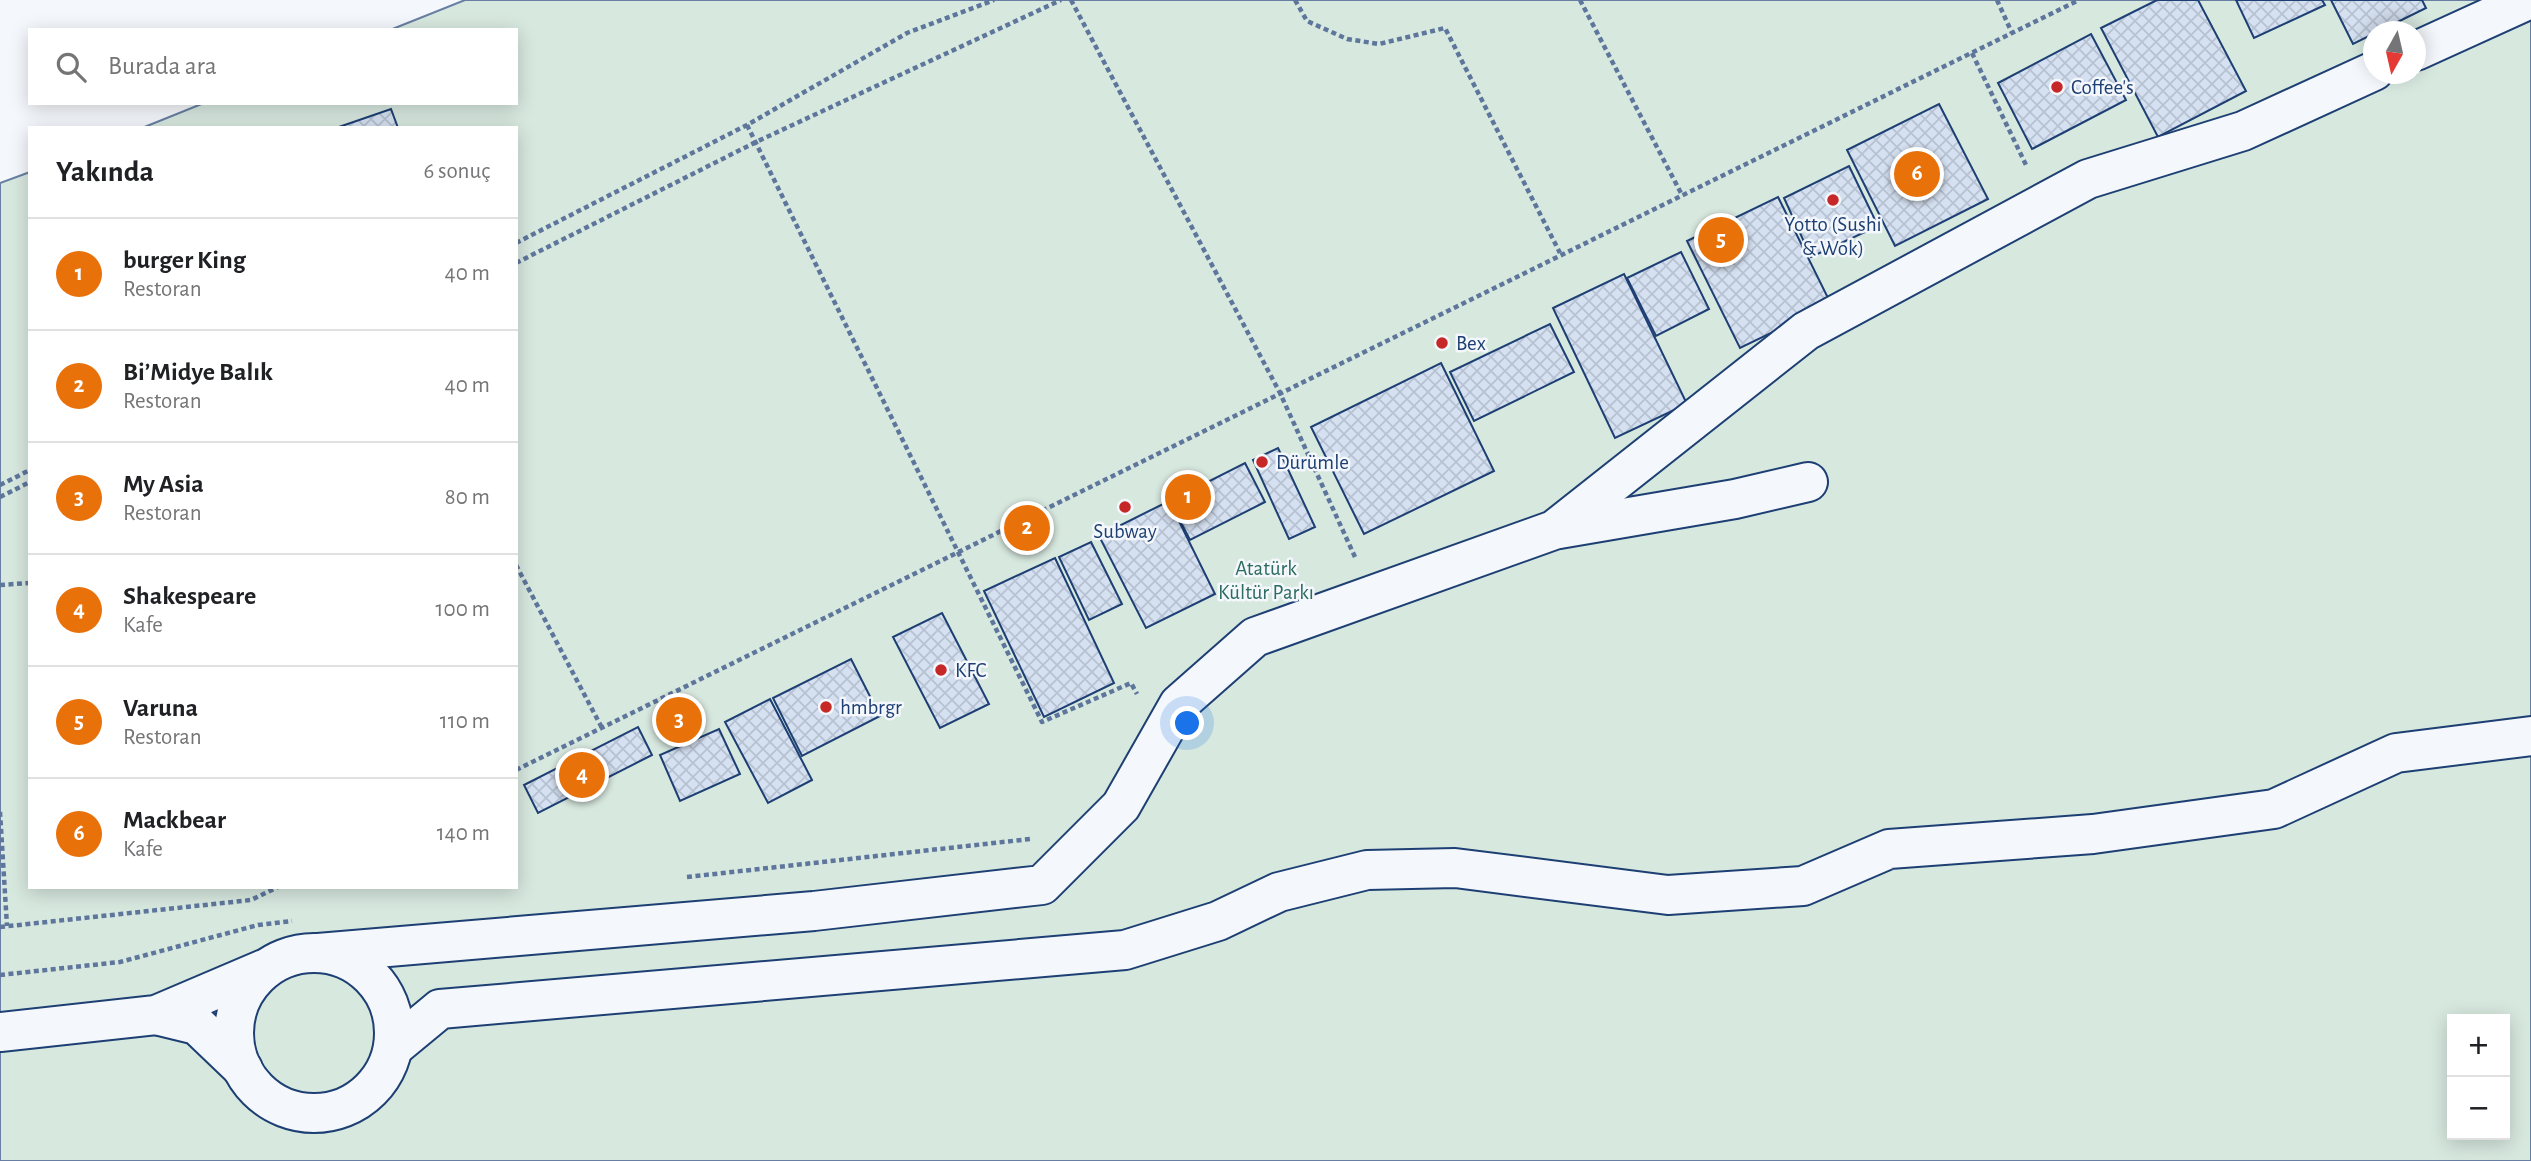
<!DOCTYPE html>
<html lang="tr">
<meta charset="utf-8">
<style>
body{margin:0;font-family:"Alegreya Sans",sans-serif;background:#f6f6f6;color:#202124}
.controls{position:absolute;right:21px;bottom:21px;display:grid;overflow:hidden;border-radius:0px;box-shadow:0 4px 18px #0003}
.controls button{width:63px;height:63px;display:grid;place-items:center;padding:0;border:0;border-bottom:2px solid #e0e0e0;background:#fff;color:#202124;font:35px sans-serif}
.compass{position:absolute;left:2363px;top:21px;width:63px;height:63px;border-radius:50%;background:#fff;box-shadow:0 4px 18px #0003;rotate:188deg}
.you{position:absolute;left:1188px;top:724px;width:24px;height:24px;margin:-18px;border:5px solid #fff;border-radius:50%;background:#1a73e8;box-shadow:0 0 0 10px #1a73e833}
.badge{display:grid;place-items:center;width:46px;height:46px;border-radius:50%;background:#1a73e8;color:#fff;font-size:23px;font-weight:700}
.pin{position:absolute;translate:-50% -50%;border:4px solid #fff;box-shadow:0 2px 7px #0006}
.list{margin:0;padding:0;list-style:none}
h2{display:flex;justify-content:space-between;align-items:center;height:91px;margin:0;padding:0 28px;font-size:30px}
h2 small{font-size:23px;font-weight:400;color:#757577}
.list li{display:grid;grid-template-columns:46px 1fr auto;gap:21px;align-items:center;box-sizing:border-box;height:112px;padding:0 28px;border-top:2px solid #e0e0e0}
.list b{display:block;font-size:26px;white-space:nowrap}
.list p{margin:0;font-size:23px;white-space:nowrap;color:#757577}
.list em{font-size:23px;font-style:normal;color:#757577}
.icon{flex:none;width:38px;height:38px;fill:none;stroke:currentColor;stroke-width:2;stroke-linecap:round;stroke-linejoin:round}
.map{position:relative;flex:none;width:2531px;height:1161px;overflow:hidden}
.search{position:absolute;background:#fff;box-shadow:0 4px 18px #0003;left:28px;top:28px;width:490px;height:77px;display:flex;align-items:center;gap:18px;box-sizing:border-box;padding:0 24px;border-radius:0px;color:#757577;font-size:26px}
.panel{position:absolute;background:#fff;box-shadow:0 4px 18px #0003;left:28px;top:126px;width:490px;height:763px;border-radius:0px}
.map>svg:first-child{display:block}
.park{fill:#d7e8df;stroke:#687fa3;stroke-width:2;fill-rule:evenodd}
.building{fill:url(#building-cross-hatch);stroke:#1d3f73;stroke-width:2}
.lines{fill:none;stroke-linecap:round;stroke-linejoin:round}
.street-casing{stroke:#1d3f73;stroke-width:42}
.path{stroke:#5e769c;stroke-width:4.5;stroke-dasharray:5 3.5;stroke-linecap:butt}
.street{stroke:#f4f7fb;stroke-width:38}
.poi-dot{fill:#c62828;stroke:#f4f7fb;stroke-width:2.5}
.labels{text-anchor:middle;stroke-width:5;stroke-linejoin:round;paint-order:stroke}
.poi-label{font-size:21px;fill:#1d3f73;stroke:#f4f7fb;text-anchor:start}
.park-label{font-size:21px;fill:#2c6c60;stroke:#f4f7fb}
</style>
<div class="map">
<svg width="2531" height="1161" viewBox="0 0 2531 1161">
<defs>
<pattern id="building-cross-hatch" width="8" height="8" patternUnits="userSpaceOnUse" patternTransform="scale(1.75)"><rect width="8" height="8" fill="#d5e0f0"/><path d="M0 0l8 8M0 8l8-8" fill="none" stroke="#b6c1d1"/></pattern>
</defs>
<rect width="100%" height="100%" fill="#f4f7fb"/>
<path class="park" d="M465 0H2531V1161H0V183L30 172V887H516V128H142L204 103H516V30H390ZM2374 32H2416V74H2374ZM2452 1019H2505V1135H2452Z"/>
<g class="building">
<polygon points="2157,0 2198,0 2246,91 2158,137 2101,28"/>
<polygon points="2236,0 2322,0 2325,5 2254,38"/>
<polygon points="2331,0 2422,0 2426,8 2353,44"/>
<polygon points="2091,34 2126,100 2032,149 1998,83"/>
<polygon points="1939,104 1988,199 1895,246 1847,150"/>
<polygon points="391,109 398,128 336,128"/>
<polygon points="1849,166 1878,226 1811,257 1784,198"/>
<polygon points="1778,197 1831,304 1740,348 1687,241"/>
<polygon points="1681,252 1709,309 1656,336 1627,278"/>
<polygon points="1624,274 1687,404 1615,438 1553,308"/>
<polygon points="1550,324 1574,372 1474,421 1450,372"/>
<polygon points="1441,363 1494,471 1364,534 1311,427"/>
<polygon points="1278,448 1315,527 1289,539 1253,460"/>
<polygon points="1245,463 1265,502 1190,540 1170,501"/>
<polygon points="1169,501 1215,594 1146,628 1099,536"/>
<polygon points="1091,542 1122,604 1089,620 1059,557"/>
<polygon points="1055,558 1114,683 1044,717 984,591"/>
<polygon points="942,613 989,704 940,728 893,637"/>
<polygon points="851,659 880,716 802,756 773,698"/>
<polygon points="770,699 812,780 768,803 725,722"/>
<polygon points="638,727 652,755 538,813 524,785"/>
<polygon points="719,729 740,774 680,801 660,755"/>
</g>
<g class="lines">
<g class="street-casing">
<g id="street">
<polyline points="2416,51 2528,0"/>
<polyline points="1559,529 1735,499 1808,482"/>
<polyline points="318,953 814,911 1042,885 1121,806 1179,704 1255,637 1554,530 1806,331 2088,179 2243,131 2374,71"/>
<circle cx="314" cy="1033" r="80"/>
<polyline points="156,1015 197,1025 243,1069"/>
<polyline points="0,1032 156,1015 264,969"/>
<polyline points="394,1047 440,1009 1125,950 1218,921 1279,892 1367,870 1455,868 1668,895 1803,886 1889,849 2093,834 2274,809 2396,753 2531,736"/>
</g>
</g>
<g class="path">
<polyline points="1071,0 1280,393 1355,557"/>
<polyline points="1295,0 1307,21 1347,39 1379,44 1445,28 1560,253"/>
<polyline points="1580,0 1682,195"/>
<polyline points="1997,0 2012,33"/>
<polyline points="1972,53 2027,167"/>
<polyline points="747,125 1042,722 1131,683 1137,694"/>
<polyline points="516,243 747,125 907,33 994,0"/>
<polyline points="516,263 756,142 1061,0"/>
<polyline points="0,485 30,470"/>
<polyline points="0,497 30,482"/>
<polyline points="516,565 602,728"/>
<polyline points="0,585 30,583"/>
<polyline points="516,770 2079,0"/>
<polyline points="0,812 7,926"/>
<polyline points="687,877 1030,839"/>
<polyline points="0,927 251,900 278,887"/>
<polyline points="0,975 120,962 258,925 292,921"/>
</g>
<use href="#street" class="street"/>
</g>
<g class="poi-dot">
<circle cx="2057" cy="87" r="7"/>
<circle cx="1833" cy="200" r="7"/>
<circle cx="1442" cy="343" r="7"/>
<circle cx="1262" cy="462" r="7"/>
<circle cx="1125" cy="507" r="7"/>
<circle cx="941" cy="670" r="7"/>
<circle cx="826" cy="707" r="7"/>
</g>
<g class="labels">
<g class="poi-label">
<text x="2071" y="94">Coffee's</text>
<text x="1833" y="231" text-anchor="middle">Yotto (Sushi<tspan x="1833" dy="24">&amp; Wok)</tspan></text>
<text x="1456" y="350">Bex</text>
<text x="1276" y="469">Dürümle</text>
<text x="1125" y="538" text-anchor="middle">Subway</text>
<text x="955" y="677">KFC</text>
<text x="840" y="714">hmbrgr</text>
</g>
<g class="park-label">
<text x="1266" y="575">Atatürk<tspan x="1266" dy="24">Kültür Parkı</tspan></text>
</g>
</g>
</svg>
<div class="controls">
<button>+</button>
<button>−</button>
</div>
<svg class="compass" viewBox="-18 -18 36 36"><path d="M0-13l5 13h-10z" fill="#e53935"/><path d="M0 13l5-13h-10z" fill="#757577"/></svg>
<div class="you"></div>
<div class="pin badge" style="left:1188px;top:497px;background:#e8710a">1</div>
<div class="pin badge" style="left:1027px;top:528px;background:#e8710a">2</div>
<div class="pin badge" style="left:679px;top:720px;background:#e8710a">3</div>
<div class="pin badge" style="left:582px;top:775px;background:#e8710a">4</div>
<div class="pin badge" style="left:1721px;top:240px;background:#e8710a">5</div>
<div class="pin badge" style="left:1917px;top:174px;background:#e8710a">6</div>
<div class="search"><svg class="icon" aria-label="search" viewBox="0 0 24 24"><circle cx="10" cy="10" r="6"/><path d="M15 15l6 6"/></svg>Burada ara</div>
<section class="panel">
<h2>Yakında<small>6 sonuç</small></h2>
<ul class="list">
<li><span class="badge" style="background:#e8710a">1</span><div><b>burger King</b><p>Restoran</p></div><em>40 m</em></li>
<li><span class="badge" style="background:#e8710a">2</span><div><b>Bi’Midye Balık</b><p>Restoran</p></div><em>40 m</em></li>
<li><span class="badge" style="background:#e8710a">3</span><div><b>My Asia</b><p>Restoran</p></div><em>80 m</em></li>
<li><span class="badge" style="background:#e8710a">4</span><div><b>Shakespeare</b><p>Kafe</p></div><em>100 m</em></li>
<li><span class="badge" style="background:#e8710a">5</span><div><b>Varuna</b><p>Restoran</p></div><em>110 m</em></li>
<li><span class="badge" style="background:#e8710a">6</span><div><b>Mackbear</b><p>Kafe</p></div><em>140 m</em></li>
</ul>
</section>
</div>
